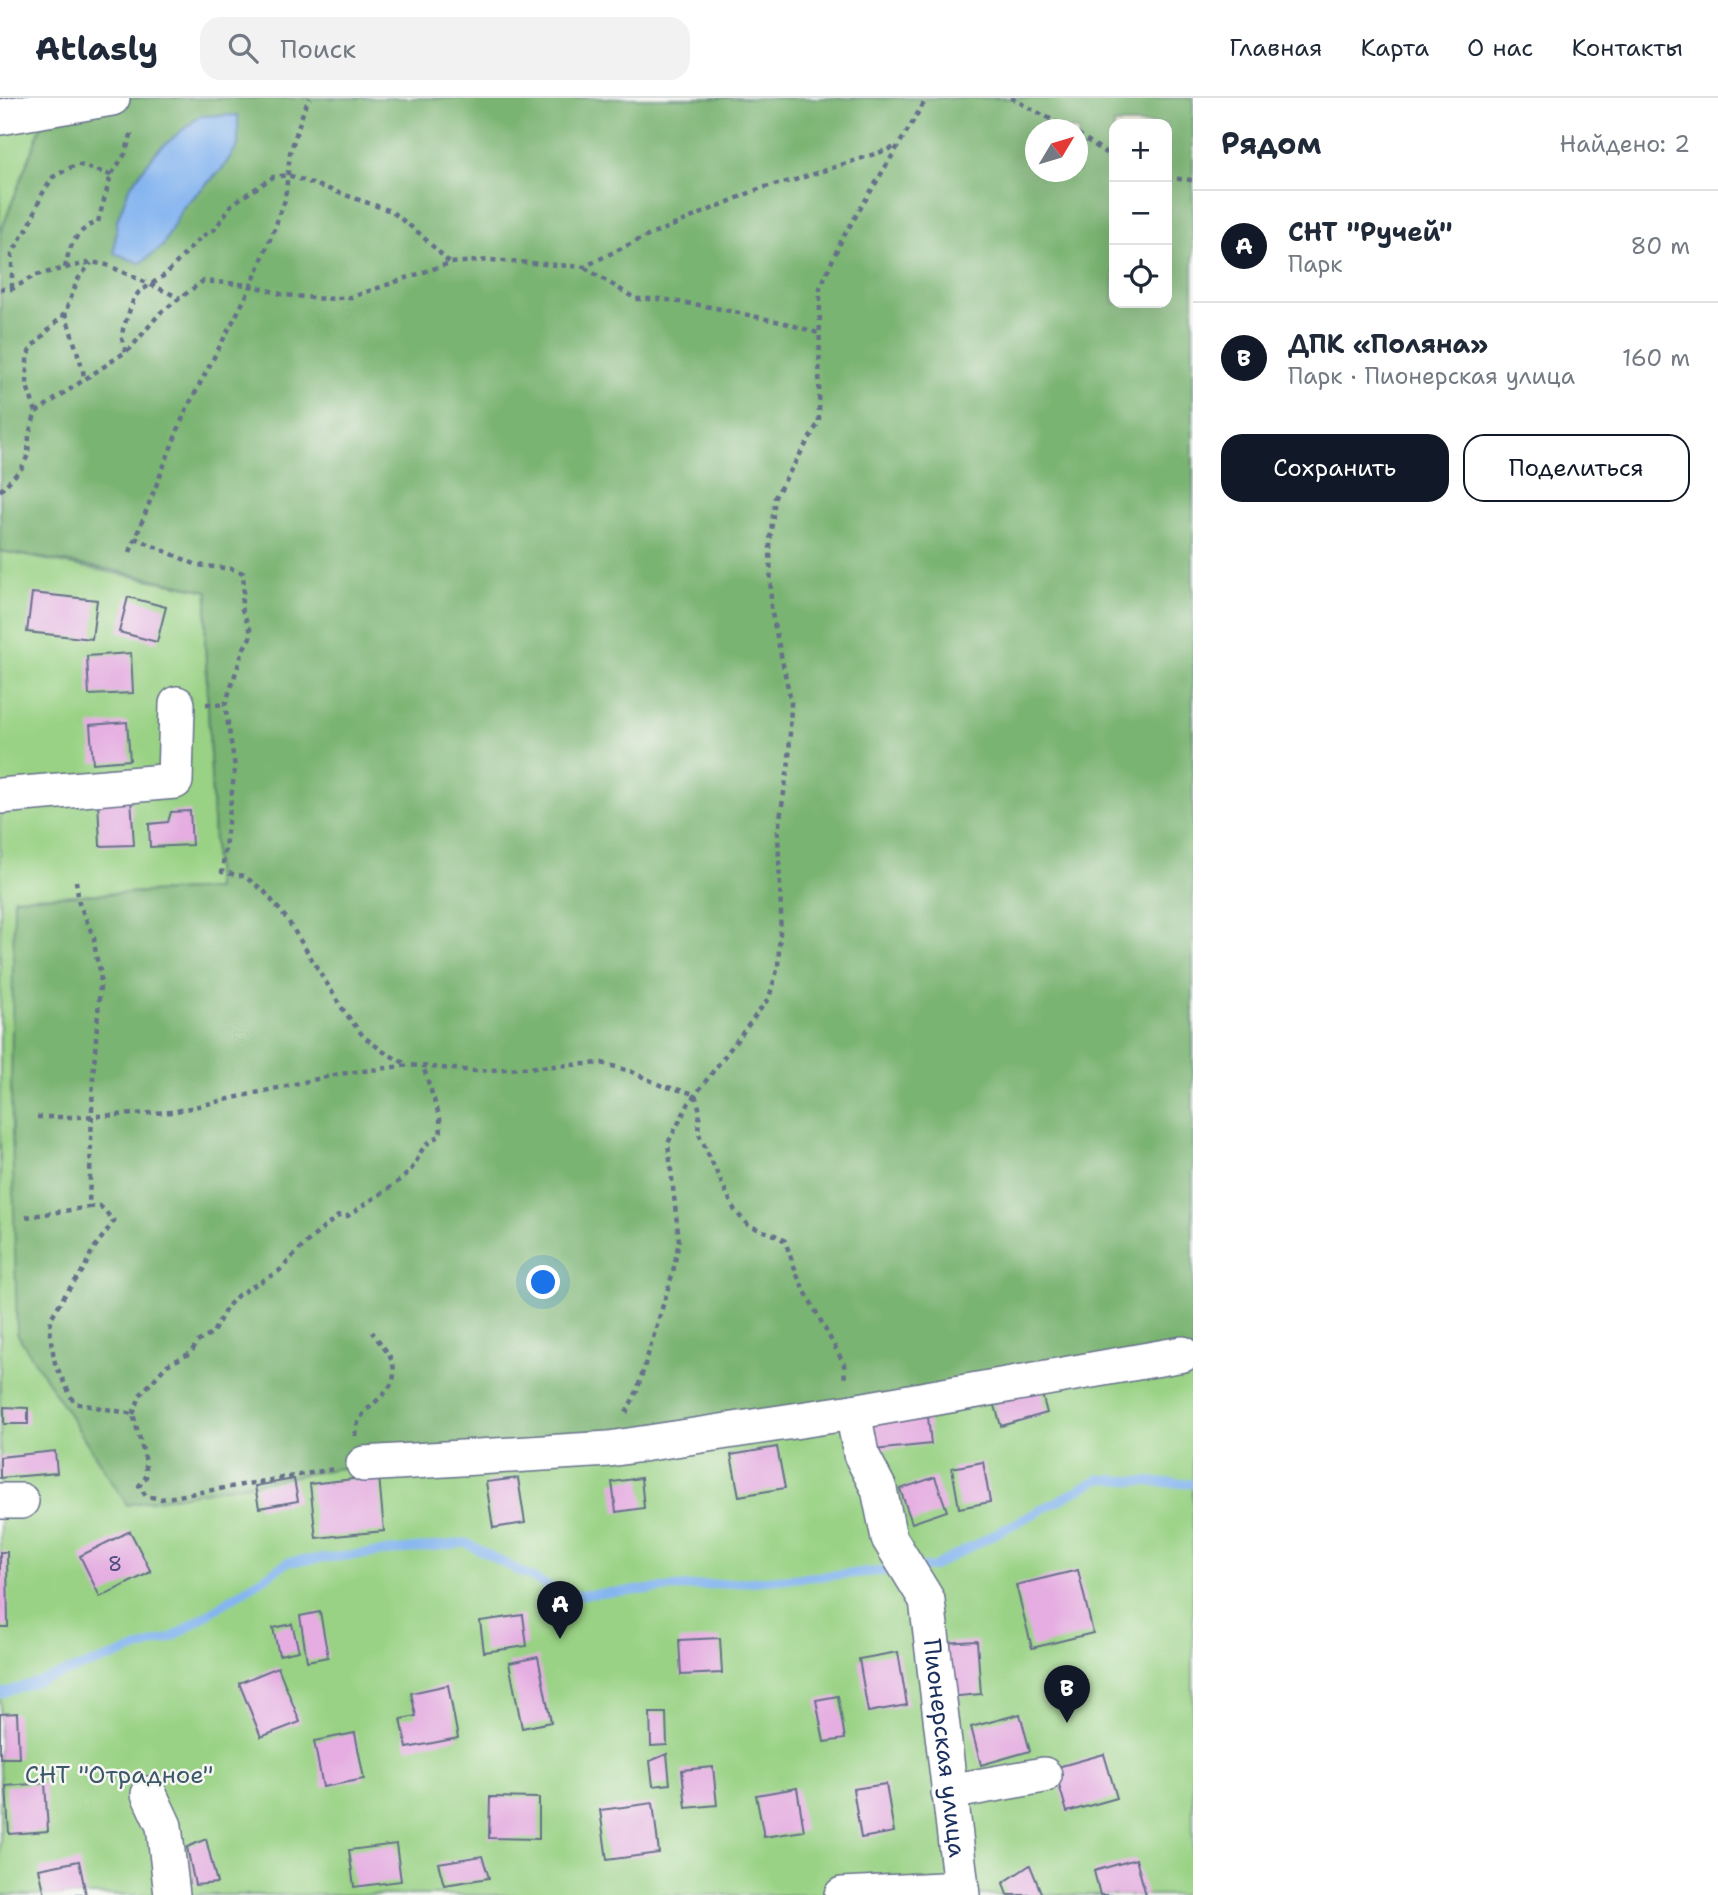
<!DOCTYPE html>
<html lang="ru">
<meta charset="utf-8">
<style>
body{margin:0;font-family:"Shantell Sans",sans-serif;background:#f2f2f3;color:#1f2937}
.controls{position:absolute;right:21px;top:21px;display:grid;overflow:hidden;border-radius:14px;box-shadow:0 7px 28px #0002}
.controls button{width:63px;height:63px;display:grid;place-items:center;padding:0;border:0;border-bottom:2px solid #e0e1e3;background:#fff;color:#1f2937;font:35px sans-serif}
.compass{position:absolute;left:1025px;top:21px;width:63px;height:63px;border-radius:50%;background:#fff;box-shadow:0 7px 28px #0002;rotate:52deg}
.you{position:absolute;left:544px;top:1185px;width:24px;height:24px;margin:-18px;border:5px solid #fff;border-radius:50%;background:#1a73e8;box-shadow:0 0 0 10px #1a73e833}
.badge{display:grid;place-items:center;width:46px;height:46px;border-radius:50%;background:#111827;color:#fff;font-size:23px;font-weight:700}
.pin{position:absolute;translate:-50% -58px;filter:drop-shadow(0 2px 4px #0008)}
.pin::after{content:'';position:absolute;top:37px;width:24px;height:21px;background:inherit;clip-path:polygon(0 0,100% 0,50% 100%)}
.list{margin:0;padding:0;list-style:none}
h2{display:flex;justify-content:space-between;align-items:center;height:91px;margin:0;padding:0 28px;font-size:30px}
h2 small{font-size:23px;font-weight:400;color:#747a83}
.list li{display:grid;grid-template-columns:46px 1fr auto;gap:21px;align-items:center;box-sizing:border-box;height:112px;padding:0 28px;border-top:2px solid #e0e1e3}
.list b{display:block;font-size:26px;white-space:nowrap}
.list p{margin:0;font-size:23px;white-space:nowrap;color:#747a83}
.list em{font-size:23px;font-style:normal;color:#747a83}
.actions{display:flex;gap:14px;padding:21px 28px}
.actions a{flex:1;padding:16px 0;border:2px solid #111827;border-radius:21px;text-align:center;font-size:24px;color:#111827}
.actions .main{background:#111827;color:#fff}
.icon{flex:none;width:38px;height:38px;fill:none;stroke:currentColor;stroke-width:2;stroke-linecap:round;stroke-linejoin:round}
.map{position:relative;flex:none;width:1193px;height:1797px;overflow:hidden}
header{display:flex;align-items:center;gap:42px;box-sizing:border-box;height:98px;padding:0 35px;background:#fff;border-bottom:2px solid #e0e1e3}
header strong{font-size:33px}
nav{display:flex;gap:38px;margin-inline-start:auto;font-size:24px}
.search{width:490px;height:63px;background:#f2f2f3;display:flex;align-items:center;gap:18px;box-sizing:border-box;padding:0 24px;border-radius:21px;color:#747a83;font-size:26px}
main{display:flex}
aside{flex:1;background:#fff}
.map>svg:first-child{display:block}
.green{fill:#99d284;stroke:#5a8071;stroke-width:2}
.forest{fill:#7ab472;stroke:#4a7268;stroke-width:2;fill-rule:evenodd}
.water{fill:#85b5f0;stroke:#5072a7;stroke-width:2}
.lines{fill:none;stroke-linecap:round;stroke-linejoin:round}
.stream{stroke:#85b5f0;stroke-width:9}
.building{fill:#e5ade1}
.minor-casing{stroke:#66718a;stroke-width:38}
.path{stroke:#66718a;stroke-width:4.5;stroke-dasharray:5 5;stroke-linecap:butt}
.minor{stroke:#fff;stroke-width:35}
.labels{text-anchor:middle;stroke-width:5;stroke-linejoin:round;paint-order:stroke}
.number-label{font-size:21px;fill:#4e4e7f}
.street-label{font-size:24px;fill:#1b2f5e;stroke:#f6f6f2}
.park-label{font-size:24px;fill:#3a5868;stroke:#f6f6f2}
</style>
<header>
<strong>Atlasly</strong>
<div class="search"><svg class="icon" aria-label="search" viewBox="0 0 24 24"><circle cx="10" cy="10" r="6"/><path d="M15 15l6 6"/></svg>Поиск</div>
<nav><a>Главная</a><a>Карта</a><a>О нас</a><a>Контакты</a></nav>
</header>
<main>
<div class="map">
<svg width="1193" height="1797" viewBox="0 0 1193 1797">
<rect width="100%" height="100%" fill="#f6f6f2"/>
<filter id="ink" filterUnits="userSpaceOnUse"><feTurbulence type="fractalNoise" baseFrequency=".0143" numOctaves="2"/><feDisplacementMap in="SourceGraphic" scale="14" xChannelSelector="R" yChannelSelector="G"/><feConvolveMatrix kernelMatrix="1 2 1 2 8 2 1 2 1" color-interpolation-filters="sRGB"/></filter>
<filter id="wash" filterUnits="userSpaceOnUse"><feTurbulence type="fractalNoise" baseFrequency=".00686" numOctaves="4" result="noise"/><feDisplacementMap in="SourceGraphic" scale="28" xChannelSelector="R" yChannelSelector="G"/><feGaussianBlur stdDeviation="1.57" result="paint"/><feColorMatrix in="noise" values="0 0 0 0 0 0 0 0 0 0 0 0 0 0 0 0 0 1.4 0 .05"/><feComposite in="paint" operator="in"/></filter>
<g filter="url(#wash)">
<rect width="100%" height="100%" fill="#f1ecdb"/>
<g class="green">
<polygon points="0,0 52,0 0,136"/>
<polygon points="0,453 208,493 205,541 216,791 14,800 364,1366 1193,1253 1193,1797 0,1797"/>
</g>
<path class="forest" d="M52 0H1193V1253L609 1351 364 1366 127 1407 17 1236 11 995 14 800 216 791 205 541 208 493 111 472 0 453V136ZM1114 26H1167V205H1114ZM1036 32H1078V74H1036ZM157 53 222 71 183 109 117 123 129 90Z"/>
<polygon class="water" points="238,17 238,47 222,71 183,109 162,149 140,165 114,155 117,123 129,90 157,53 200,18"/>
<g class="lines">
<g class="stream">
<polyline points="916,1470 933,1469 1099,1381 1193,1386"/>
<polyline points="0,1596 173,1539 288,1464 466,1445 567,1498 898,1472"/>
</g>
</g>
<g id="blocks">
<g class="building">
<polygon points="32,495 97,502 92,541 27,534"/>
<polygon points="128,499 166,509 157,544 119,534"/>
<polygon points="131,555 133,595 89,597 87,558"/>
<polygon points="127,624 130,662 93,665 90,627"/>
<polygon points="131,700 134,747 100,748 98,702"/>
<polygon points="190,713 192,747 150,749 149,726 168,724 171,714"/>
<polygon points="1040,1289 1047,1315 1001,1328 993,1301"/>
<polygon points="4,1309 28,1310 28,1326 4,1326"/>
<polygon points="928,1319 931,1346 874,1352 871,1324"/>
<polygon points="777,1349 785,1390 739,1398 731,1357"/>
<polygon points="55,1353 57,1375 0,1380 0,1359"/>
<polygon points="983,1364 990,1404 959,1410 952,1370"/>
<polygon points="379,1378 384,1433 316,1440 310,1386"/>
<polygon points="935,1379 947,1413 912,1425 900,1391"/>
<polygon points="518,1380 525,1425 493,1430 486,1384"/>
<polygon points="641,1380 644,1410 616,1414 612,1384"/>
<polygon points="294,1381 298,1403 259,1410 255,1388"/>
<polygon points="130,1433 151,1474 100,1499 80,1458"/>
<polygon points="0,1454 7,1454 8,1529 0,1529"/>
<polygon points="1078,1472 1093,1535 1032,1550 1016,1487"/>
<polygon points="320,1514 328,1559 307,1563 300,1518"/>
<polygon points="523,1517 527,1548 484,1554 480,1523"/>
<polygon points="292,1526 299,1553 279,1557 273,1530"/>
<polygon points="720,1540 722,1575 681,1577 679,1542"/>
<polygon points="977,1543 981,1596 948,1599 943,1545"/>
<polygon points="898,1554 907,1607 868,1614 859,1561"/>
<polygon points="538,1559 551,1624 522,1630 509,1565"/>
<polygon points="278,1569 300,1624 261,1639 239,1585"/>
<polygon points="448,1587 458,1640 407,1650 401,1621 416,1618 411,1595"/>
<polygon points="838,1598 845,1641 824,1644 816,1602"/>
<polygon points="17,1615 19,1660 0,1660 0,1616"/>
<polygon points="650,1615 666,1615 667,1647 651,1648"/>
<polygon points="1020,1616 1030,1653 981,1667 971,1629"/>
<polygon points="355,1635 364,1681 323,1689 314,1643"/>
<polygon points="667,1656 670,1686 653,1688 650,1663"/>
<polygon points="1104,1656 1117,1700 1067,1714 1054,1670"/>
<polygon points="713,1669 717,1707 686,1710 682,1672"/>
<polygon points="45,1685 48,1733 9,1736 6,1688"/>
<polygon points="886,1686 894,1734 861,1740 853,1691"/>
<polygon points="797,1690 804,1733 764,1739 756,1697"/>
<polygon points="490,1699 539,1700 539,1741 489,1740"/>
<polygon points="653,1705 659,1755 607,1762 600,1712"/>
<polygon points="206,1741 217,1785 195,1787 187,1749"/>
<polygon points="396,1746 401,1783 354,1789 349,1752"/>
<polygon points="482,1758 489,1780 444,1787 438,1765"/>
<polygon points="1136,1761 1146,1797 1100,1797 1094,1773"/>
<polygon points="79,1763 86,1797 45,1797 39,1771"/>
<polygon points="1030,1767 1042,1797 1007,1797 1003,1785"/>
</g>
</g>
</g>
<g filter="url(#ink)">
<use href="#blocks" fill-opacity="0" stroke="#66718a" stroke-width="2"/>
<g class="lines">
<g class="minor-casing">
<g id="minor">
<polyline points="0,19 112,0"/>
<polyline points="0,698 175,683 177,606"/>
<path id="s1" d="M853 1314 861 1356 879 1391 889 1440 927 1502 962 1797"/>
<polyline points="364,1366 609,1351 853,1314 1183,1256"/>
<polyline points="0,1403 21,1403"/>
<polyline points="949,1694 1044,1677"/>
<polyline points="149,1696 164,1728 172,1797"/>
<polyline points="842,1797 961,1791"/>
</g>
</g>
<g class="path">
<polyline points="1011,0 1071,32"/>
<polyline points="1078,36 1114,60"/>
<polyline points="1167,80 1193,82"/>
<path d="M65 170C69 149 76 131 98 124L111 77 125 56 132 34"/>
<polyline points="585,170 636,201 661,201 711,209 785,225 818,235"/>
<polyline points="12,190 12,156 22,138 29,129 41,98 53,79 77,66 111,77"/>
<polyline points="0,191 12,191 36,177 91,164 107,167 180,200"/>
<polyline points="65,215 83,272 84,281"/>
<polyline points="126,254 122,241 123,231 134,200 139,194 165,177 201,139 215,131 232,106 273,79 288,77 391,113 419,135 450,165"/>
<polyline points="36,314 27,288 27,258 32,249 65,215 78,181 91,165"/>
<polyline points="0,393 21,371 28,357 29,336 36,314 130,251 160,215 203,183 251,187 284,197 324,201 352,199 450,165 490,162 584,169 634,144 761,90 795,82 896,49"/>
<polyline points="135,440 197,467 232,471 243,475 244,489 241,509 252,536 244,550 225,607 235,669 222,774 244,778 264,793 287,821 344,913 363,938 384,954 408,967"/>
<polyline points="130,454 185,314 249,193 275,129 285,102 290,55 304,11 310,0"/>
<polyline points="206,606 225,607"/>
<polyline points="37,1019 78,1019 172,1014 339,976 410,967 475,973 602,965 630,973 660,987 695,996 700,1013 698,1034 735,1113 749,1128 775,1137 785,1143 799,1182 844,1266 845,1284"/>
<polyline points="89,1109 100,1108 114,1123 92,1153 84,1171 66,1195 51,1220 50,1237 55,1265 74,1305 133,1316 146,1364 146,1379 139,1388 146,1398 161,1401 334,1371"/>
<polyline points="26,1119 89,1109 93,979 101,876 96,858 94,840 79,805 76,783"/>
<polyline points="626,1315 637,1293 673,1174 679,1143 668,1045 689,1005 769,900 778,869 781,816 778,733 789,663 791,604 771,511 770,442 775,399 819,324 820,190 842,141 927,0"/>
<path d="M133 1316 141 1296 167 1267 191 1255 197 1244 212 1236 227 1209 238 1197 279 1173 308 1143 338 1118H348C361 1108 401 1084 410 1073 423 1056 417 1049 441 1037L440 1020 423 968"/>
<path d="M355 1338C356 1328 359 1320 366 1313 378 1300 399 1289 393 1267 391 1256 378 1243 372 1234"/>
</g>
<use href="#minor" class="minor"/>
</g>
</g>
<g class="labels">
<g class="number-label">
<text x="115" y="1473">8</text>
</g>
<g class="street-label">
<text dy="8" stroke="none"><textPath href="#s1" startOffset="354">Пионерская улица</textPath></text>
</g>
<g class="park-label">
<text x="119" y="1685">СНТ "Отрадное"</text>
</g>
</g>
</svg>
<div class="controls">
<button>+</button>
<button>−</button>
<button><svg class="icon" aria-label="locate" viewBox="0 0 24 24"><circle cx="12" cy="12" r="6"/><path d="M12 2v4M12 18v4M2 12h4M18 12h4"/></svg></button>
</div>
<svg class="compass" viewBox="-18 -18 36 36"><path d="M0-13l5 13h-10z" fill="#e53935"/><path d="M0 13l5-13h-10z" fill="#747a83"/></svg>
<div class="you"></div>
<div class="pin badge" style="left:560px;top:1541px">A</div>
<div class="pin badge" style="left:1067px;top:1625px">B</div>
</div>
<aside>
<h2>Рядом<small>Найдено: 2</small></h2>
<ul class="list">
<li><span class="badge">A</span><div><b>СНТ &quot;Ручей&quot;</b><p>Парк</p></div><em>80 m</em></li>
<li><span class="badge">B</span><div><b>ДПК «Поляна»</b><p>Парк · Пионерская улица</p></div><em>160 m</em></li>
</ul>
<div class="actions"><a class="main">Сохранить</a><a>Поделиться</a></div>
</aside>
</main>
